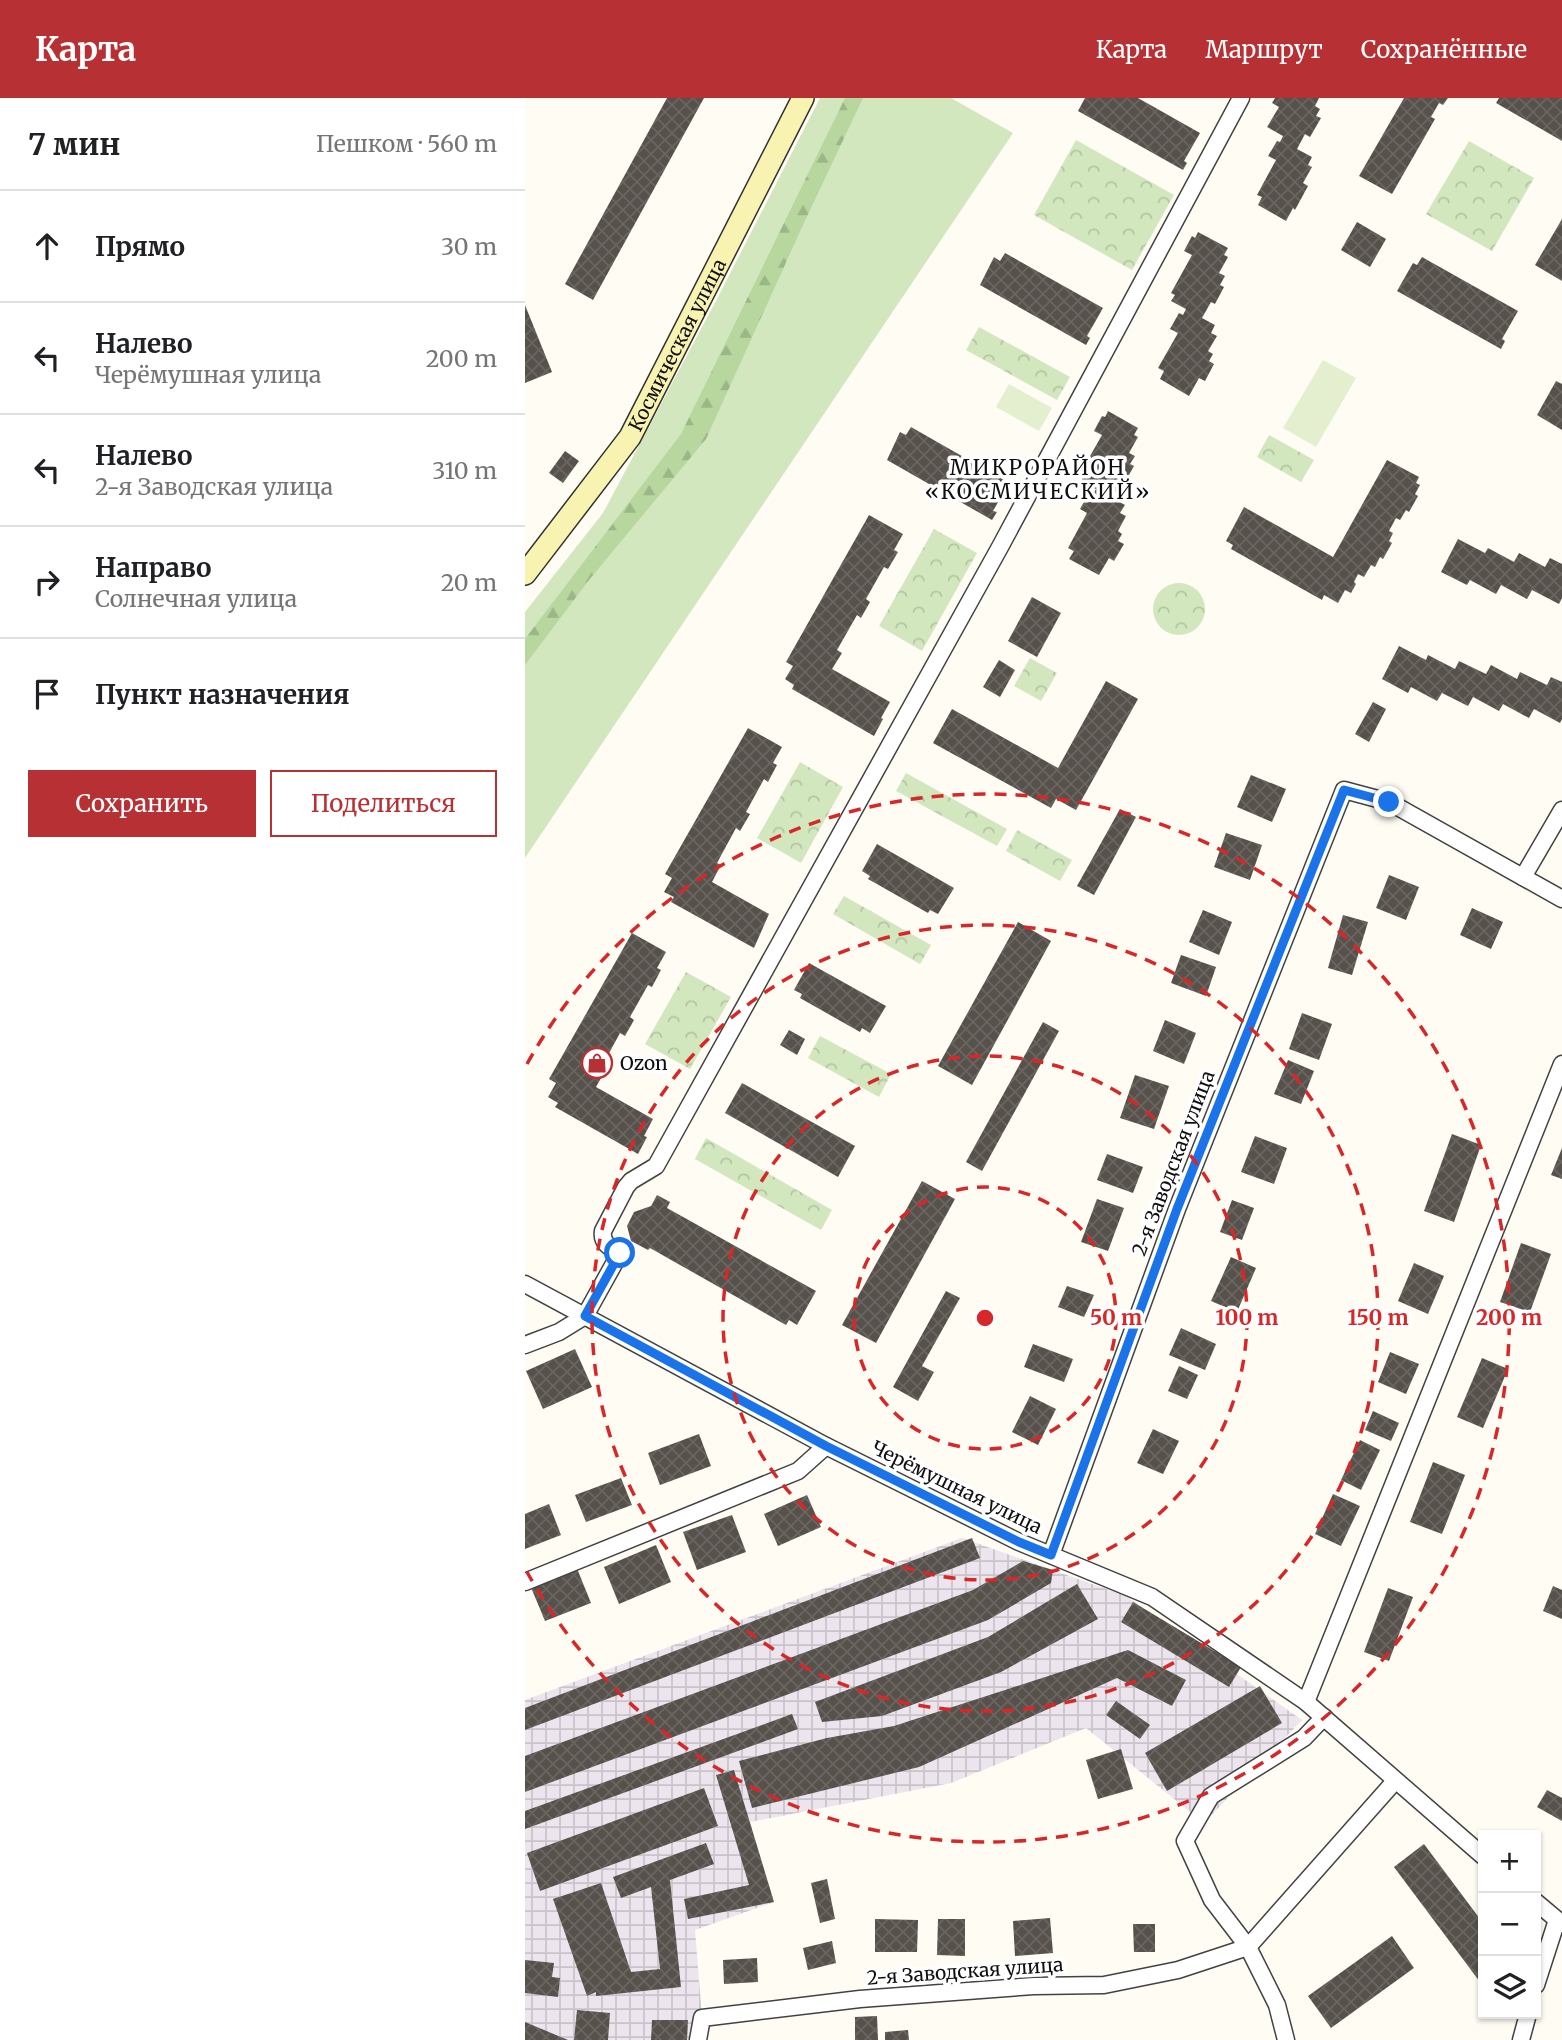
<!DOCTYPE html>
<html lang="ru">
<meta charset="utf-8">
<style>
body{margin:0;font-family:Merriweather,serif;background:#f2f2f2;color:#202124}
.controls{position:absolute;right:21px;bottom:21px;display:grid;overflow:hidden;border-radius:0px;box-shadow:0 2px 5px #0004}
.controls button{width:63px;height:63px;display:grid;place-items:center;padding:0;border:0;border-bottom:2px solid #e0e0e0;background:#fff;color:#202124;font:35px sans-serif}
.stop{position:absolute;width:21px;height:21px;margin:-16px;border:5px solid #1a73e8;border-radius:50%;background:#fff}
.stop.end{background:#1a73e8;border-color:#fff;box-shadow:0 2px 7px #0008}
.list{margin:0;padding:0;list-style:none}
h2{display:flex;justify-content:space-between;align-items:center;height:91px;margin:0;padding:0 28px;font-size:30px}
h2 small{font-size:23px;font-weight:400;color:#757577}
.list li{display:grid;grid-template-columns:46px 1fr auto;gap:21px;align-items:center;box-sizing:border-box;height:112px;padding:0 28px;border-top:2px solid #e0e0e0}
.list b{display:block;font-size:26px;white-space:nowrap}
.list p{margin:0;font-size:23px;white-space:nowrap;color:#757577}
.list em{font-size:23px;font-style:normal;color:#757577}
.actions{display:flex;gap:14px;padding:21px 28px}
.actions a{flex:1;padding:16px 0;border:2px solid #b73034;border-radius:0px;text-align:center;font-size:24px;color:#b73034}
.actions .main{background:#b73034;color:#fff}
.icon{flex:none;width:38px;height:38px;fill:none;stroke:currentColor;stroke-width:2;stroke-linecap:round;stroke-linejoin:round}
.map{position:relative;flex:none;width:1037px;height:1942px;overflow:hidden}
header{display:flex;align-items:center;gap:42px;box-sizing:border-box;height:98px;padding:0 35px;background:#b73034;color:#fff}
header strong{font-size:33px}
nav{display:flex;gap:38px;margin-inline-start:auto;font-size:24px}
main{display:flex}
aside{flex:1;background:#fff}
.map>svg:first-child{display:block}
.industrial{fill:url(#industrial-grid)}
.grass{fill:#d2e7be}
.forest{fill:url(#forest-firs)}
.park{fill:url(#park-crowns)}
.pitch{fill:#e3efcf}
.building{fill:url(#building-cross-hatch)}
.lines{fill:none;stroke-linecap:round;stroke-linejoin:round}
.street-casing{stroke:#424242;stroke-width:19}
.secondary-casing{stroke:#313131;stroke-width:24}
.street{stroke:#fff;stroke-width:16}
.secondary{stroke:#f9f3b2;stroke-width:21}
.route{stroke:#1a73e8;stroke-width:9}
.ring{fill:none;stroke:#d62828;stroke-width:3.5;stroke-dasharray:12 9}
.labels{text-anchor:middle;stroke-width:7;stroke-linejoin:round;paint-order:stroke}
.street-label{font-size:19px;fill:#0f0f0f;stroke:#fff}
.poi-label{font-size:19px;fill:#0f0f0f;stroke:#fff;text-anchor:start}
.neighbourhood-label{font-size:21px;letter-spacing:2px;fill:#0f0f0f;stroke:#fff}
.centre{fill:#d62828;stroke:#fff;stroke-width:3.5}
.ring-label{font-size:21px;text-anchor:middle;font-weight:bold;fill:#d62828;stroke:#fff;stroke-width:7;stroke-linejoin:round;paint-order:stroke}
</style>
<header>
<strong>Карта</strong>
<nav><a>Карта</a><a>Маршрут</a><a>Сохранённые</a></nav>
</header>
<main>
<aside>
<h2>7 мин<small>Пешком · 560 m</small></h2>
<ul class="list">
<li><svg class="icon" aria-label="ahead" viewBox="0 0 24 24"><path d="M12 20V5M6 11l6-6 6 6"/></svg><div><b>Прямо</b></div><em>30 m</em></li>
<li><svg class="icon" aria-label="left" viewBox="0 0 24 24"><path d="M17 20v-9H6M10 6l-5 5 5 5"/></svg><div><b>Налево</b><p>Черёмушная улица</p></div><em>200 m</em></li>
<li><svg class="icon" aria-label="left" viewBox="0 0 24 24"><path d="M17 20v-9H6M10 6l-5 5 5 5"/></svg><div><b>Налево</b><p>2-я Заводская улица</p></div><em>310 m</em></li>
<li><svg class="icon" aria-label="right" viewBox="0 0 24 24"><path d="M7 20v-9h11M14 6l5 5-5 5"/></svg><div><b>Направо</b><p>Солнечная улица</p></div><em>20 m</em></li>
<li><svg class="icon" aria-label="arrive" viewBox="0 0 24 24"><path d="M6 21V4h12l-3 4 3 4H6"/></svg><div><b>Пункт назначения</b></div></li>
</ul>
<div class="actions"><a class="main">Сохранить</a><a>Поделиться</a></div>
</aside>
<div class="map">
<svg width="1037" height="1942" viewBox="0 0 1037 1942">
<defs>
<pattern id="industrial-grid" width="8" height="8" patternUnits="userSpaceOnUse" patternTransform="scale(1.75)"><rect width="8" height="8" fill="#ece5ed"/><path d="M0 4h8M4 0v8" fill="none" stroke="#c9c3ca"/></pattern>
<pattern id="forest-firs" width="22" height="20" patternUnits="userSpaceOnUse" patternTransform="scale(1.75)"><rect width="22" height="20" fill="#b7d79e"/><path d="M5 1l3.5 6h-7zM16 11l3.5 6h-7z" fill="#9cb787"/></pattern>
<pattern id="park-crowns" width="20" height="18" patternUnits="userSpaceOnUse" patternTransform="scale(1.75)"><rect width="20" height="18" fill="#d2e7be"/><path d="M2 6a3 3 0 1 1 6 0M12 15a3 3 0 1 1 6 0" fill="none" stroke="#b3c5a2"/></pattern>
<pattern id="building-cross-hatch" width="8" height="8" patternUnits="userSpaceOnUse" patternTransform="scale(1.75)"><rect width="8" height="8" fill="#57514c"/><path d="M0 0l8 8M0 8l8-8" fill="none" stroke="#6a6561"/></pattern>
</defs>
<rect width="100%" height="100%" fill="#fefcf3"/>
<polygon class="industrial" points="437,1440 601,1498 777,1622 679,1725 561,1630 426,1685 225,1724 249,1804 170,1832 177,1920 173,1942 0,1942 0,1602"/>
<polygon class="grass" points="295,0 426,0 488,35 0,760 0,514 78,415 193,199"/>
<polygon class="forest" points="320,0 338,0 278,127 181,341 64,482 0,567 0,541 156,336"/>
<g class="park">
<polygon points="551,42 649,97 607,172 509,117"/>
<polygon points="944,43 1009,80 967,153 901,116"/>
<polygon points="454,229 545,279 532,302 441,252"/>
<polygon points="744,337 789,362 776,384 732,359"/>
<polygon points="409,431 452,455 397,553 354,528"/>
<circle cx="654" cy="511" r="26"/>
<polygon points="505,560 532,575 516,603 489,588"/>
<polygon points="275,664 318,689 276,765 232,740"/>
<polygon points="381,675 482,731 472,748 371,693"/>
<polygon points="492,732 547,762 535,783 481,753"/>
<polygon points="319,798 406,847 395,866 308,816"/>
<polygon points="161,874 206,899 165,971 120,946"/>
<polygon points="295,938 366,976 354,999 283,960"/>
<polygon points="181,1040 307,1112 296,1132 170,1061"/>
</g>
<g class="pitch">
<polygon points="798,262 831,280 791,349 758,330"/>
<polygon points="484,286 527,310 514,333 471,309"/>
</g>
<g class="building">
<polygon points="142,0 179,0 68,202 40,186"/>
<polygon points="560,0 613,0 675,35 659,63 662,65 658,72 553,13"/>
<polygon points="750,0 794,0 790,8 795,11 791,18 796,20 785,39 780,36 772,51 787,59 783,67 787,69 778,85 783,88 770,112 768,110 761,123 733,107 737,99 732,97 751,62 743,58 752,43 755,44 758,38 742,29 754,9 747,5"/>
<polygon points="879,0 923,0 918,7 914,5 906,19 910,21 867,96 834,78"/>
<polygon points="974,0 1037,0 1037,43 971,5"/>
<polygon points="1037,121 1037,183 1010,167"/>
<polygon points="832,124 861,141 845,169 816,152"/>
<polygon points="673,134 703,150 699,157 703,159 694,175 700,178 695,187 699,189 690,206 686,204 677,220 690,227 686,235 692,238 683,253 688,256 684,263 689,266 680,283 674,280 664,298 635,281 639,273 633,270 653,235 645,231 654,215 658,217 661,211 646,203 650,197 646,195 667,157 659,153 667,138 670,140"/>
<polygon points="480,155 578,210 562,238 565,240 561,247 455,187 469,159 475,163"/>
<polygon points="897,159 993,213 977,241 980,243 976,251 872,193 888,165 892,167"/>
<polygon points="0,207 27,274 0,285"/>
<polygon points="1031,283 1037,286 1037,332 1012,317"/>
<polygon points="583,313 613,330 609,337 613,339 604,355 610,358 605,366 609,368 599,386 596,384 587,400 600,407 595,415 601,418 593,433 597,436 593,443 599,446 589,463 584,460 574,477 544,461 549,453 543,450 562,415 555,411 564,395 568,397 571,391 556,383 560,376 556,374 577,337 569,333 577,318 580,319"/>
<polygon points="386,329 484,385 468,413 472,414 467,422 362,362 375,334 381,337"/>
<polygon points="40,353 54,363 38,385 24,375"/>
<polygon points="862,362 894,379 891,385 895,387 890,396 893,398 884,414 881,412 875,422 871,420 864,433 868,435 864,443 867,445 858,461 855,459 850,469 846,467 839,479 833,476 829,484 831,486 826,495 820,492 813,505 799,497 797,502 706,451 708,447 701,443 719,409 808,459"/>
<polygon points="344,417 378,436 369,452 373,454 363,471 359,469 341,501 345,504 336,520 332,517 312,552 317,555 307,571 365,604 356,620 358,621 349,638 267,591 269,587 260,581 268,568 261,564"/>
<polygon points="933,441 960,455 963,450 989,464 994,455 1020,469 1025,460 1037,466 1037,500 1034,506 1007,492 1002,501 976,487 971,496 945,482 942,487 916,474"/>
<polygon points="507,499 536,515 512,559 483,543"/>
<polygon points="874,548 901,562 903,557 930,571 934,563 961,576 966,567 992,581 995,574 1022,587 1026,579 1037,584 1037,621 1035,625 1009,611 1004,620 978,606 974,613 948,599 943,608 917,595 912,603 886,589 883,595 857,581"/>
<polygon points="474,562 490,572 475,599 458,589"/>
<polygon points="581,583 613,601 551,712 531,701 526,710 408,645 427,611 533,670"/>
<polygon points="848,604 861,611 844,644 830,636"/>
<polygon points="223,630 257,649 248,665 252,667 243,684 239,681 221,714 225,716 215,733 211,730 192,765 196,767 187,784 244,816 229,850 146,804 149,799 139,794 147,780 140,776"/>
<polygon points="726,677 761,691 747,724 712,709"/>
<polygon points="595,711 611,719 569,797 552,788"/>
<polygon points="701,735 737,747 725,782 689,769"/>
<polygon points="352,746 429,790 413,816 405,812 403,815 343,781 345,778 337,773"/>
<polygon points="864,777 894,789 881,822 851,810"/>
<polygon points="947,810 978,824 966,851 935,837"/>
<polygon points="678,812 707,824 694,857 664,844"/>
<polygon points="818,817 843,824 827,877 803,870"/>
<polygon points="493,824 526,843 447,987 413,968"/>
<polygon points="107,835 141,854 132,870 136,872 127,889 123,887 105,919 109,922 100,938 95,935 76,970 80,973 71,989 128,1021 119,1038 122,1039 113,1056 30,1009 33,1005 23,999 31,985 24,981"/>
<polygon points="656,857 691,869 681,898 646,885"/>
<polygon points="284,865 361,908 345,935 337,930 335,934 275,900 277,896 269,892"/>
<polygon points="777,915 807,926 794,962 764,951"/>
<polygon points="640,922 671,935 659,966 628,953"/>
<polygon points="518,924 534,933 457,1073 441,1064"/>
<polygon points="264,932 280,941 272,957 255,947"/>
<polygon points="763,962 789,973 776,1006 749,996"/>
<polygon points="610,977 644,988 629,1031 595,1020"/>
<polygon points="217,985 330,1048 313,1079 200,1015"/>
<polygon points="927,1036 956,1047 929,1124 899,1113"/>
<polygon points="730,1038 762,1050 749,1086 716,1074"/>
<polygon points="1037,1050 1037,1081 1026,1077"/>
<polygon points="582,1056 618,1069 608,1095 572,1082"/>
<polygon points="397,1083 430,1101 351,1245 317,1227"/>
<polygon points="132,1097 145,1104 142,1110 291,1193 272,1227 264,1222 261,1227 125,1150 123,1152 106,1143 102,1128 109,1114 126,1108"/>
<polygon points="572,1101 599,1110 583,1153 556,1144"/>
<polygon points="707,1102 729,1110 717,1142 695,1134"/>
<polygon points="996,1145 1026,1156 1005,1214 975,1204"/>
<polygon points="706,1159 731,1170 712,1214 686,1203"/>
<polygon points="889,1165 919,1178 903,1216 873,1203"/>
<polygon points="542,1188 569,1197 559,1219 533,1209"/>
<polygon points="421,1193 435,1200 397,1268 409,1274 393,1303 368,1289"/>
<polygon points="656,1230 691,1246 680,1272 644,1257"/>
<polygon points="508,1246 548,1261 539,1284 499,1269"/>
<polygon points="50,1251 67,1289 18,1311 1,1273"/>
<polygon points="865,1254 894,1266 881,1296 853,1284"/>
<polygon points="957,1260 983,1271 958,1330 932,1319"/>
<polygon points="654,1268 673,1277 662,1301 643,1293"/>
<polygon points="505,1298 531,1311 513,1347 487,1334"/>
<polygon points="848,1313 874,1325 866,1343 840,1332"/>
<polygon points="628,1331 654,1343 638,1376 612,1365"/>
<polygon points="174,1336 186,1368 135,1387 123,1355"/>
<polygon points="835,1342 855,1352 836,1392 816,1382"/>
<polygon points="908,1364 940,1377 917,1436 885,1424"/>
<polygon points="96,1380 107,1407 61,1424 50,1397"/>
<polygon points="808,1396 835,1408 816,1448 790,1436"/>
<polygon points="282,1397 296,1429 253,1448 239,1416"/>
<polygon points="24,1406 36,1437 0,1451 0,1416"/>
<polygon points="207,1417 221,1454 172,1472 158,1434"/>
<polygon points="447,1440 455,1460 0,1632 0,1610"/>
<polygon points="131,1447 146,1484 94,1506 79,1469"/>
<polygon points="498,1463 528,1472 526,1485 463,1522 0,1694 0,1658 448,1492"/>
<polygon points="51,1468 66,1505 20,1523 5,1487"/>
<polygon points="552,1486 573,1521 476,1574 357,1618 297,1624 290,1604 463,1539"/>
<polygon points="1028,1488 1037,1492 1037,1521 1018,1513"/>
<polygon points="863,1490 888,1499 864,1563 839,1554"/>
<polygon points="608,1504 716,1569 704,1589 596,1524"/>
<polygon points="603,1552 661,1582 647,1608 592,1580 394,1669 227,1710 214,1663 302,1640 369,1628"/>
<polygon points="735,1588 757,1625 642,1693 620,1655"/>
<polygon points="591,1603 625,1627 615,1641 581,1617"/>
<polygon points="267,1616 273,1631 0,1731 0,1713"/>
<polygon points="596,1651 608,1691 573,1701 561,1662"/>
<polygon points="209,1672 249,1804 163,1821 159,1801 224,1787 191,1677"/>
<polygon points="179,1690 193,1728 15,1793 2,1755"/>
<polygon points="1022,1692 1037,1700 1037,1723 1012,1709"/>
<polygon points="181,1745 189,1766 145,1782 156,1889 71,1898 71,1894 62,1898 28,1801 76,1785 106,1874 135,1871 126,1789 96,1800 88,1779"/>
<polygon points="899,1746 958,1825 958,1888 869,1769"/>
<polygon points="302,1781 310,1821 295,1825 286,1785"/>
<polygon points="525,1820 528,1855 490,1858 488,1823"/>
<polygon points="350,1821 393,1822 392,1854 350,1854"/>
<polygon points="413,1821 440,1821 440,1858 412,1857"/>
<polygon points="608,1826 630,1826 630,1854 609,1854"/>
<polygon points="867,1838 889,1870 806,1930 783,1898"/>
<polygon points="307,1843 311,1865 283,1872 278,1850"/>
<polygon points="232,1860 233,1884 199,1886 198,1862"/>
<polygon points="0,1862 29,1865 27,1879 35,1880 33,1899 0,1895"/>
<polygon points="52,1912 85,1915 83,1942 49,1942"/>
<polygon points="352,1918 353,1942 330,1942 330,1919"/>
<polygon points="127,1922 163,1922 162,1942 126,1942"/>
<polygon points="0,1924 43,1942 0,1942"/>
<polygon points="383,1932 384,1942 360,1942 360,1934"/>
</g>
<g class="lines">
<g class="street-casing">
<g id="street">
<polyline points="998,779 1037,712"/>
<polyline points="0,1186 301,1348 494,1444 627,1499 781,1604 958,1758"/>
<path d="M0 1247 34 1234 60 1218 95 1155C85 1150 76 1145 78 1133L101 1089 106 1083 131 1068 475 449 716 0"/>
<polyline points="526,1457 652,1111 819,692 864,704 1037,801"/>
<polyline points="0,1484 273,1373 301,1348"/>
<polyline points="781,1604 1037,966"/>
<polyline points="1011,1804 1037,1826"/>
<polyline points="1011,1887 1032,1822"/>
<polyline points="173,1942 177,1920 335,1901 509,1888 579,1887 653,1872 723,1849 687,1802 660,1743 686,1698 779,1640 799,1619"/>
<polyline points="761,1942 752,1907 723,1849 870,1683"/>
<polyline points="996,1942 1003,1916"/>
</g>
</g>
<g class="secondary-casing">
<g id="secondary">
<path id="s1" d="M0 476 105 339 278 0"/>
</g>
</g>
<use href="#street" class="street"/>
<use href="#secondary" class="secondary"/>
</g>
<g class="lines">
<polyline class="route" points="95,1155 60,1218 301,1348 494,1444 526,1457 652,1111 819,692 864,704"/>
</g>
<g class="ring">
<circle cx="460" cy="1220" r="131"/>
<circle cx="460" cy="1220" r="262"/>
<circle cx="460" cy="1220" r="393"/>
<path d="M2 966A524 524 0 1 1 2 1474"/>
</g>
<defs>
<g id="shop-ring" transform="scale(1.575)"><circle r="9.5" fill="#fff" stroke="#b73034" stroke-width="1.5"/><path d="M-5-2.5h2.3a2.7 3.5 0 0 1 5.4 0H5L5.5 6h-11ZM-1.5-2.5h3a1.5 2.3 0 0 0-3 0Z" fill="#b73034"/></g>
</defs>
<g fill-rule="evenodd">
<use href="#shop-ring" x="72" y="965"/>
</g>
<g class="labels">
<g class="street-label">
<text dy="7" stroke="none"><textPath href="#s1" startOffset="276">Космическая улица</textPath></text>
<text transform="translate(648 1065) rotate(-69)" y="7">2-я Заводская улица</text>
<text transform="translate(432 1389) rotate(26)" y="7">Черёмушная улица</text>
<text transform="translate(440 1873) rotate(-4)" y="7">2-я Заводская улица</text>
</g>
<g class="poi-label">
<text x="95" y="972">Ozon</text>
</g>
<g class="neighbourhood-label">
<text x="513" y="377">МИКРОРАЙОН<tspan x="513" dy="24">«КОСМИЧЕСКИЙ»</tspan></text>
</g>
</g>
<circle cx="460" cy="1220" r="10" class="centre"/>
<g class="ring-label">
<text x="591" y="1227">50 m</text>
<text x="722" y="1227">100 m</text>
<text x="853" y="1227">150 m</text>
<text x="984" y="1227">200 m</text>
</g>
</svg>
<div class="controls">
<button>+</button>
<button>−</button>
<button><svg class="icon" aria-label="layers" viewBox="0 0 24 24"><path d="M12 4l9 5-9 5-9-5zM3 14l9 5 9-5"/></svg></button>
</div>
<div class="stop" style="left:95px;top:1155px"></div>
<div class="stop end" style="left:864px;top:704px"></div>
</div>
</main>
